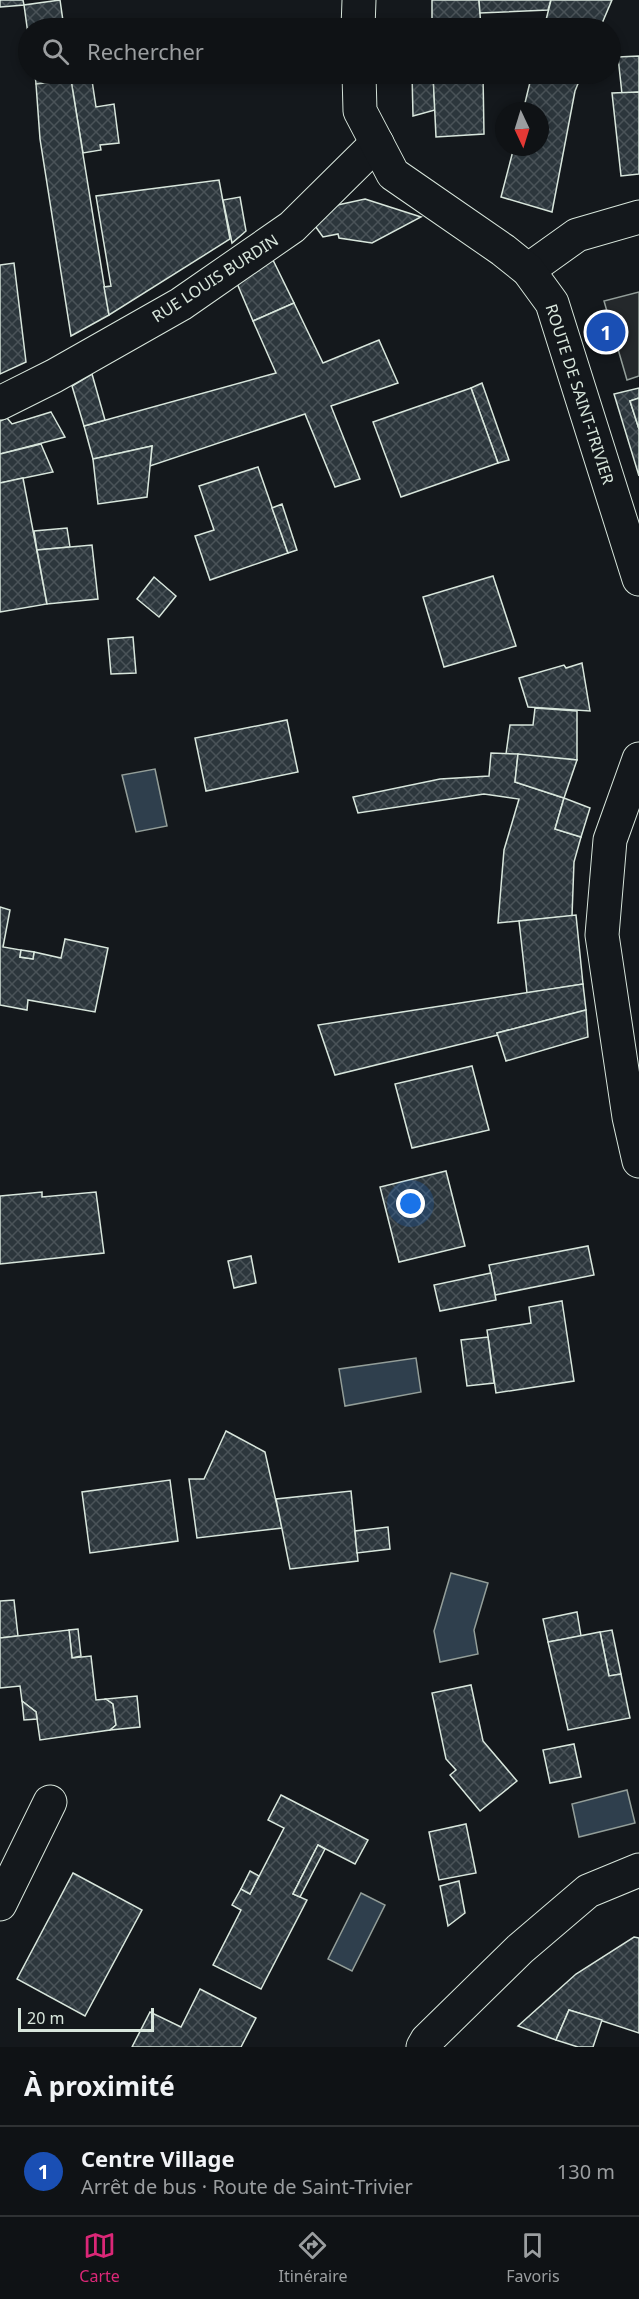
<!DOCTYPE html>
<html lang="fr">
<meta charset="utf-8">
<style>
body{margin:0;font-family:"Noto Sans",sans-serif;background:#1d2022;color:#f1f3f6}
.compass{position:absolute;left:495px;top:102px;width:54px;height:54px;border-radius:50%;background:#0f1215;box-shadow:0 3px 9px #0003;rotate:176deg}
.scale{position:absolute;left:18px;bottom:15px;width:136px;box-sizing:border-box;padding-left:6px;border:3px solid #d8e6dc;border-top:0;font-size:16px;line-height:21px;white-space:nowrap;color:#d8e6dc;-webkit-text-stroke:4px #14181c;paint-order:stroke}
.you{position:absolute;left:411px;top:1204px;width:21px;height:21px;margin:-15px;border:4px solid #fff;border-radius:50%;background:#1a73e8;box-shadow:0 0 0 9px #1a73e833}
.badge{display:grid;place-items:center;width:39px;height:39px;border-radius:50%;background:#db2777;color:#fff;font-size:20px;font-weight:700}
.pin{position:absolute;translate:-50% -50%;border:3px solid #fff;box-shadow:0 2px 6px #0006}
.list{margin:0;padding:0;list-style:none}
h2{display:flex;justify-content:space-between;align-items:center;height:78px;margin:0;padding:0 24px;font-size:26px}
h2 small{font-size:20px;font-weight:400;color:#9b9ea0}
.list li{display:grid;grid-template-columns:39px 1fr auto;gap:18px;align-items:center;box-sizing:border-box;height:90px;padding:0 24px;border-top:2px solid #2f3234}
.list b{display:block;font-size:22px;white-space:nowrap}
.list p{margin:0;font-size:20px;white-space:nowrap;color:#9b9ea0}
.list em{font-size:20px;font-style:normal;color:#9b9ea0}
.icon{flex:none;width:33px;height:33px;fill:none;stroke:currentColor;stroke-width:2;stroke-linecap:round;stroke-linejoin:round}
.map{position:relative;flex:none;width:639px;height:2047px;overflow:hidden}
.search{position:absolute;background:#0f1215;box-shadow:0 3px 9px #0003;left:18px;right:18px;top:18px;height:66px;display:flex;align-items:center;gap:15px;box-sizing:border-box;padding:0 21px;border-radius:33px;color:#9b9ea0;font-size:22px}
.sheet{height:168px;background:#0f1215}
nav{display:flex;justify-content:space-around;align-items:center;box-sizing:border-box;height:84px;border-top:2px solid #2f3234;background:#0f1215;font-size:16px;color:#9b9ea0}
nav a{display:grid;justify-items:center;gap:3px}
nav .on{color:#db2777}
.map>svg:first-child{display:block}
.parking{fill:#24282b;stroke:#939e99;stroke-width:1.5}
.water{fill:#2f3f4d;stroke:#939e99;stroke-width:1.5}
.building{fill:url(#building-cross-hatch);stroke:#d8e6dc;stroke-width:1.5}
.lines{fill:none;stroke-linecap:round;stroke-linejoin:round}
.minor-casing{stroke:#d8e6dc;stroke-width:35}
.secondary-casing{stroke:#d8e6dc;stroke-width:35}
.minor{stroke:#14181c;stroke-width:33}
.secondary{stroke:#14181c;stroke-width:33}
.labels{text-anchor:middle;stroke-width:4.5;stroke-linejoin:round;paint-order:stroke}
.street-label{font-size:16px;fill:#d8e6dc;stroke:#14181c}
</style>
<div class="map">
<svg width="639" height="2047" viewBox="0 0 639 2047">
<defs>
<pattern id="building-cross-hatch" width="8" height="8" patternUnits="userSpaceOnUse" patternTransform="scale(1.5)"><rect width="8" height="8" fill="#2c363c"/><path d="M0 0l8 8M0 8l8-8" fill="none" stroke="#4a5358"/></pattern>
</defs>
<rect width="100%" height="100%" fill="#14181c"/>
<polygon class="parking" points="639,292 639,376 627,380 604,301"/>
<g class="water">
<polygon points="155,769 167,826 136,832 122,775"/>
<polygon points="416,1358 421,1392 345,1406 339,1369"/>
<polygon points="451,1573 488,1583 474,1630 478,1654 440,1662 434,1631"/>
<polygon points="627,1790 635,1823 579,1837 572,1804"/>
<polygon points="361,1893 385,1905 352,1971 328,1959"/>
</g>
<g class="building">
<polygon points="0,0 23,0 24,5 0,7"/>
<polygon points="60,0 64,28 28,28 28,34 24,5"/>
<polygon points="432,0 479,0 481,28 432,28"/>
<polygon points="479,0 551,0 548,10 480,13"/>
<polygon points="551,0 612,0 600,28 544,28"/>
<polygon points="639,56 639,92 622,94 618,57"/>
<polygon points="35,74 70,74 71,80 36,84"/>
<polygon points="70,74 91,74 96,107 114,104 119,143 100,145 101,150 83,153"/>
<polygon points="412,74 433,74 435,110 413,116"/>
<polygon points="433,74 483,74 484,134 436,137"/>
<polygon points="532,74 582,74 575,91 552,212 501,197 514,147 540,147 540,111 523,111"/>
<polygon points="71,80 109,315 71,336 40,139 36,84"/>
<polygon points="639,92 639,174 621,176 612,93"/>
<polygon points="219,180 230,239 109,315 104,287 111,286 96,196"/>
<polygon points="240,197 246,231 232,243 223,200"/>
<polygon points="365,199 421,217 372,243 339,238 338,234 323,237 313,223 333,206"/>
<polygon points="272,258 294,303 253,321 236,281"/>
<polygon points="14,263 26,362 0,374 0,265"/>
<polygon points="294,303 323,363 379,340 398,383 331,406 360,479 335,487 305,414 150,466 152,446 93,459 84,426 276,373 253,321"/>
<polygon points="92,374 105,420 84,426 72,386"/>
<polygon points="482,383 509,460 498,463 471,388"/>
<polygon points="471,388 498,463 401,497 373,422"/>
<polygon points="639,388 639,398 630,401 639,429 639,476 614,394"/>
<polygon points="639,398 639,429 630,401"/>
<polygon points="51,412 65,437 0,454 0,421 7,418 12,424"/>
<polygon points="41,444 53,472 0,483 0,454"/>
<polygon points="152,446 147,497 98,504 93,459"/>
<polygon points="258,467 288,553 210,580 195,536 214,530 199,486"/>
<polygon points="23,478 47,604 0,612 0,483"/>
<polygon points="282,504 297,550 288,553 272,508"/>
<polygon points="67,528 70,547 37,550 34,531"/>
<polygon points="92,545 98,599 47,604 37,550"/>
<polygon points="493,576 516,646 444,667 423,597"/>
<polygon points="154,577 176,596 159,617 137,599"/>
<polygon points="133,637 136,673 111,674 108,639"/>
<polygon points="582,663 590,711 528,707 519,678 564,665 566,668"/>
<polygon points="535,708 577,711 577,760 506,754 510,725 533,725"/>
<polygon points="287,720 298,772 206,791 195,738"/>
<polygon points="491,753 518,754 515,782 564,798 555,829 581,837 574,862 572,916 498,923 504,850 519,799 484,794 358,813 353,797 440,779 489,776"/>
<polygon points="518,754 577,760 564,798 515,782"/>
<polygon points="564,798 590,808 581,837 555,829"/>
<polygon points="0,907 10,910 3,947 21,950 20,957 33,959 34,952 61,958 65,939 108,948 95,1012 28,1000 27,1010 0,1005"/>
<polygon points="576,915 583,984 527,993 519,921"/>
<polygon points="21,950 34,952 33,959 20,957"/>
<polygon points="583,984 586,1010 497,1033 498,1035 335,1075 318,1025"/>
<polygon points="586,1010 588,1037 506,1061 497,1033"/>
<polygon points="472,1066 489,1130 412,1148 395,1084"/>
<polygon points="446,1171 465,1246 399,1262 380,1187"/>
<polygon points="42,1192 42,1197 96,1192 104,1253 0,1264 0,1196"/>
<polygon points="588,1246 594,1275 495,1295 489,1265"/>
<polygon points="251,1256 256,1283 234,1288 228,1261"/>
<polygon points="491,1273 496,1300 440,1311 434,1285"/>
<polygon points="562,1301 574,1381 496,1393 487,1330 531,1323 529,1307"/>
<polygon points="488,1337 494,1383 467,1386 461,1340"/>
<polygon points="226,1431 265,1452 282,1528 197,1538 189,1479 204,1479"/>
<polygon points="170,1480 178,1541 90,1553 82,1492"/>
<polygon points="351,1491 358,1561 290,1569 276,1499"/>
<polygon points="388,1527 390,1549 357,1553 355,1531"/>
<polygon points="14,1600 18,1636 0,1638 0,1601"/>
<polygon points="577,1612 581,1636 548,1642 543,1619"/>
<polygon points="78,1629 81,1656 72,1658 69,1630"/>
<polygon points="69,1630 72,1658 91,1656 96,1700 106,1699 113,1704 116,1725 110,1730 40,1740 36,1712 22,1701 20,1686 0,1688 0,1638"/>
<polygon points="612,1630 621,1674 609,1676 600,1632"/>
<polygon points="600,1632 609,1676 621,1674 630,1718 568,1730 548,1642"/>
<polygon points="471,1685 483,1741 517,1781 480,1811 450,1775 456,1770 446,1759 432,1693"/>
<polygon points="137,1696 140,1727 110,1730 116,1725 113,1704 106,1699"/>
<polygon points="22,1701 36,1712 37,1719 24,1720"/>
<polygon points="574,1744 581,1777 550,1783 543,1750"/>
<polygon points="281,1795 368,1840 355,1864 318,1845 293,1894 307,1900 261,1989 213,1965 241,1910 232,1905 241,1889 250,1894 284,1828 268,1820"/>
<polygon points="466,1824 476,1873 439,1880 429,1832"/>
<polygon points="318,1845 325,1849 300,1897 293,1894"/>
<polygon points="250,1871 259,1876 250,1894 241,1889"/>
<polygon points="73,1873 142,1910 85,2016 17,1979"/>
<polygon points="459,1881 465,1913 448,1926 440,1886"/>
<polygon points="634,1937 639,1938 639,2033 569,2010 556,2040 518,2026 576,1974"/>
<polygon points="200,1989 256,2018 241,2047 132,2047 150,2012 181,2027"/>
<polygon points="569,2010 602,2020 593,2047 578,2047 556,2040"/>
</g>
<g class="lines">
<g class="minor-casing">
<g id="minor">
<polyline points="528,270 577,235 639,217"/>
<polyline points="0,403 54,376 181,304 292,227 377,143"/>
<polyline points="0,1904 50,1802"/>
<polyline points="423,2047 427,2040 520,1949 588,1891 639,1870"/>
</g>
</g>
<g class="secondary-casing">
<g id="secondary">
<polyline points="358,28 359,0"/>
<polyline points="359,74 360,111 393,174 503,250 528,270 552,303 639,579"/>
<polyline points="639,759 610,840 602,935 629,1117 639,1161"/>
</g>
</g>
<use href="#minor" class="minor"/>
<use href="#secondary" class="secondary"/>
</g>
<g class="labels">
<g class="street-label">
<text transform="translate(215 278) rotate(-33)" y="6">RUE LOUIS BURDIN</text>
<text transform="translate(580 394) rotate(72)" y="6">ROUTE DE SAINT-TRIVIER</text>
</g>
</g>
</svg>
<svg class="compass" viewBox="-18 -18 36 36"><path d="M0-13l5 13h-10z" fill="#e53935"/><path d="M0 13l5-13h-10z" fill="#9b9ea0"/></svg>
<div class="scale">20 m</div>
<div class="you"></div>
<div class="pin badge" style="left:606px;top:332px;background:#1a4fb4">1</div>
<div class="search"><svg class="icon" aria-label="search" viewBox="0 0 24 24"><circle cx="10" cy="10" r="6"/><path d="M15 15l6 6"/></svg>Rechercher</div>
</div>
<section class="sheet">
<h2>À proximité<small></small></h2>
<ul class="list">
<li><span class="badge" style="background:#1a4fb4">1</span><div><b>Centre Village</b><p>Arrêt de bus · Route de Saint-Trivier</p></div><em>130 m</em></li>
</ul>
</section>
<nav>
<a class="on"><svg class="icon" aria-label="map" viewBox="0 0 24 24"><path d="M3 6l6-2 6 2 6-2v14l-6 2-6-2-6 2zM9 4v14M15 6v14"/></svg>Carte</a>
<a><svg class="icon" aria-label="directions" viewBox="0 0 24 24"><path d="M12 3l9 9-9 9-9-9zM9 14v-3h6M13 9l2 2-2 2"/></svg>Itinéraire</a>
<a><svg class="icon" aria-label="saved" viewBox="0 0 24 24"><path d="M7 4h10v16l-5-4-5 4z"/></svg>Favoris</a>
</nav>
